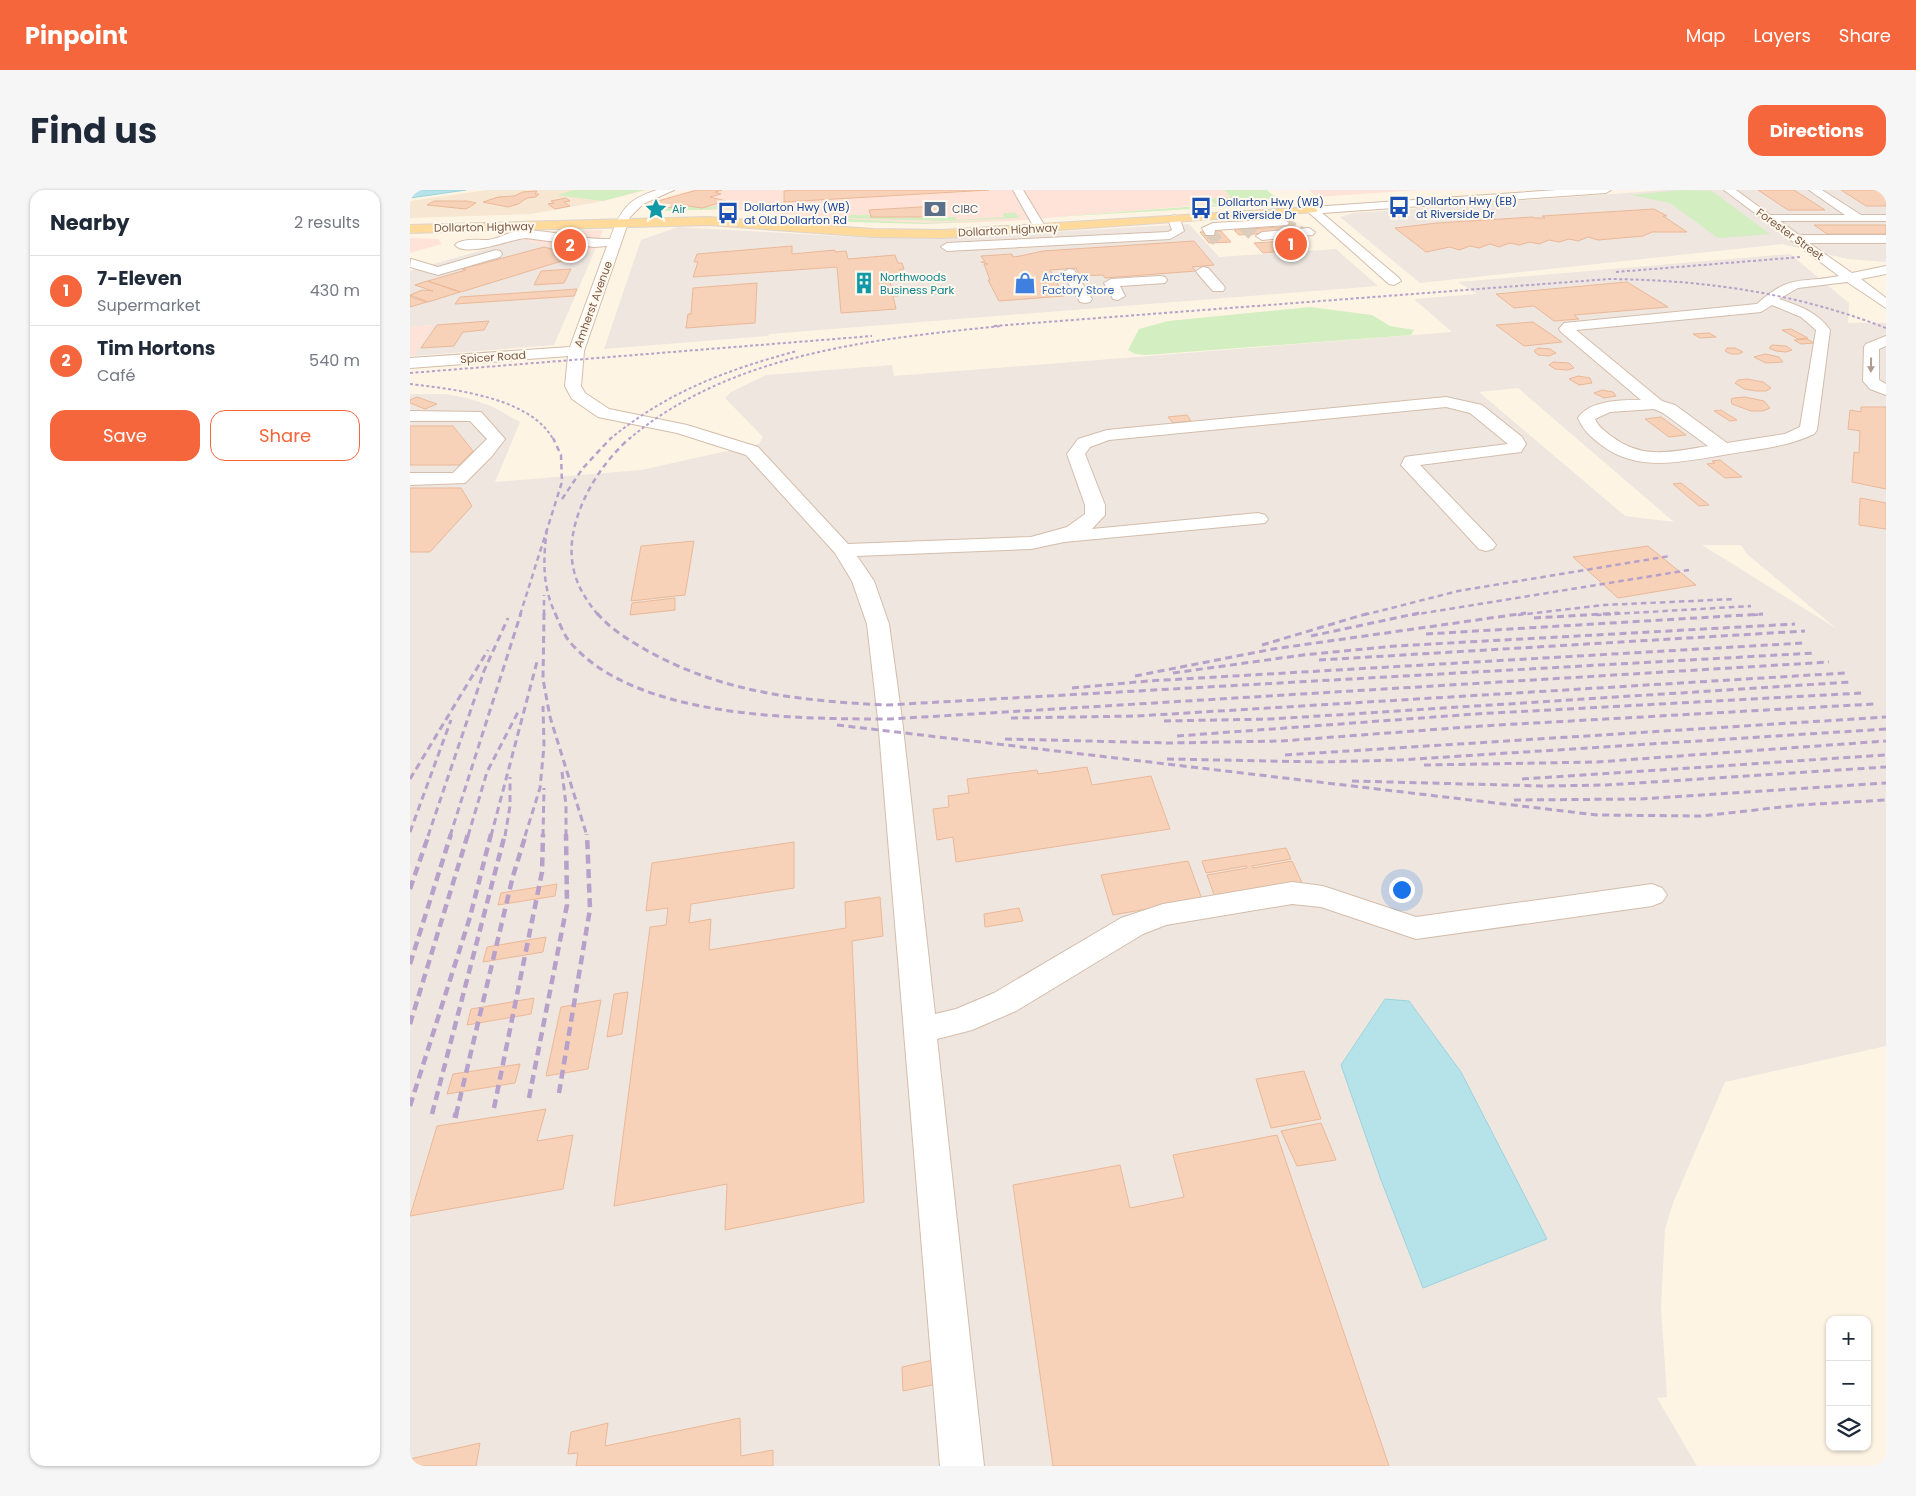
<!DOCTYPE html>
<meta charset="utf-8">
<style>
body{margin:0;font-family:Poppins,sans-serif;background:#f6f6f7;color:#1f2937}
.controls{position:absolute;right:15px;bottom:15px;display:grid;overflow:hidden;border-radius:10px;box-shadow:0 1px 4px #0004}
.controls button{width:45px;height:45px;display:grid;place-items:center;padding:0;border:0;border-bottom:1px solid #e0e1e3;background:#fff;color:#1f2937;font:25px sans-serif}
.you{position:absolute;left:991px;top:699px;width:18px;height:18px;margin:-12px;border:4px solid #fff;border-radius:50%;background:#1a73e8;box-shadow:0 0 0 8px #1a73e833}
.badge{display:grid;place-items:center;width:32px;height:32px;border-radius:50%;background:#f5663d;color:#fff;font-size:16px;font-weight:700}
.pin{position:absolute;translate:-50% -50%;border:2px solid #fff;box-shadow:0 1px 5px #0006}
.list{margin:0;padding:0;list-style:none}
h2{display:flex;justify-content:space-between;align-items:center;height:65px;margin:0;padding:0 20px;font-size:21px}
h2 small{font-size:16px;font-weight:400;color:#747a83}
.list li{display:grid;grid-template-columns:32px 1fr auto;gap:15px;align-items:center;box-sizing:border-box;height:70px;padding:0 20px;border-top:1px solid #e0e1e3}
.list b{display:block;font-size:19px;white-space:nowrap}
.list p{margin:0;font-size:16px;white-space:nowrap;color:#747a83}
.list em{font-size:16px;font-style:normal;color:#747a83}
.actions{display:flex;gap:10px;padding:15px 20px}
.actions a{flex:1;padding:11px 0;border:1px solid #f5663d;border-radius:15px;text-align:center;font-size:18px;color:#f5663d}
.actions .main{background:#f5663d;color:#fff}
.icon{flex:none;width:28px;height:28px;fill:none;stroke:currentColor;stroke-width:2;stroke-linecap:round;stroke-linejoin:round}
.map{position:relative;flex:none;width:1476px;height:1276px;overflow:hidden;border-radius:15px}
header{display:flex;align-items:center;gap:30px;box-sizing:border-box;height:70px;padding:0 25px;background:#f5663d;color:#fff}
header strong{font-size:24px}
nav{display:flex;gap:28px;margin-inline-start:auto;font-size:18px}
.intro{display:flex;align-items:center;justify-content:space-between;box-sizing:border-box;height:120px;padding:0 30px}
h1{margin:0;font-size:35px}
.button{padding:12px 22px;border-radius:15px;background:#f5663d;color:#fff;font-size:18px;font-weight:700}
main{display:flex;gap:30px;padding:0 30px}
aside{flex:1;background:#fff;border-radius:15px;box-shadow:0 1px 4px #0004}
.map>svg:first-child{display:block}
.residential{fill:#f7e6d2}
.commercial{fill:#ffe3d8}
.industrial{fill:#eee6df;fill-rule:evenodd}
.green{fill:#d3eec1}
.water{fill:#b6e3ea;stroke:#9bd3dd}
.building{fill:#f7d2b9;stroke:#ebb897}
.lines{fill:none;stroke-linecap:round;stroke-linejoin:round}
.minor-tunnel{stroke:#ddcdbc;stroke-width:12;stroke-dasharray:12 6;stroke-linecap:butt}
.minor-casing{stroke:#d4bdab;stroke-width:2}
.major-casing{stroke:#dcd4cf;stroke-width:2}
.minor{fill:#fff;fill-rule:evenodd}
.major{fill:#ffda9b;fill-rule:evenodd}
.rail-far4{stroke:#b7a1ca;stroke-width:2;stroke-dasharray:3 2.5;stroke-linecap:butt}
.rail-far3{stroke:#b7a1ca;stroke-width:2.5;stroke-dasharray:5.5 4;stroke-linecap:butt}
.rail-far2{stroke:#b7a1ca;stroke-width:3;stroke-dasharray:7 4.5;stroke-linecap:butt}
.rail-far1{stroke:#b7a1ca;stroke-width:4.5;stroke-dasharray:9 5.5;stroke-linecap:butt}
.rail{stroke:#b7a1ca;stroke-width:5.5;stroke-dasharray:11 7;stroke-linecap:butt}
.oneway{fill:#af9b90}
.labels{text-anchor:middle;stroke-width:4;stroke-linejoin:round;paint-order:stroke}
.far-transit-label{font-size:11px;fill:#164399;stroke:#fff8ed;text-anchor:start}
.far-culture-label{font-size:11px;fill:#0d838f;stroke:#fff8ed;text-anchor:start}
.far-service-label{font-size:11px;fill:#4e5e75;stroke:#fff8ed;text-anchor:start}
.far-street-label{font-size:11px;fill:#7a5946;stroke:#fff8ed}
.far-shop-label{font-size:11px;fill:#366cbe;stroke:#fff8ed;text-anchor:start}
</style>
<header>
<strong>Pinpoint</strong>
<nav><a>Map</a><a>Layers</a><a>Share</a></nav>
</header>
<div class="intro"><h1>Find us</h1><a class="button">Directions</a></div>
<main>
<aside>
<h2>Nearby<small>2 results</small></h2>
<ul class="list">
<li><span class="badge">1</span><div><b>7-Eleven</b><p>Supermarket</p></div><em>430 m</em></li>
<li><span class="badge">2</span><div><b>Tim Hortons</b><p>Café</p></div><em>540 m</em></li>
</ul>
<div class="actions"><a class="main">Save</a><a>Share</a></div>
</aside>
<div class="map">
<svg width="1476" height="1276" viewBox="0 0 1476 1276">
<rect width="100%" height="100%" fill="#fef4e4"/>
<polygon class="residential" points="77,0 237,0 188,12 121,24 0,28 0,11"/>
<g class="commercial">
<polygon points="283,0 856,0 866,9 601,31 514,34 437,30 330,20 247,20 243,15 251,9"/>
<polygon points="899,0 1009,0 907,7"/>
<polygon points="193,40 185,60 170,65 110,49 137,41"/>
<polygon points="0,48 28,49 32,54 0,63"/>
<polygon points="24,135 4,166 0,166 0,137"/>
</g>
<g class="industrial">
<polygon points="1256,0 1476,0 1476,72 1438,69 1372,54 1010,93 930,27 944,23"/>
<polygon points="779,34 809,67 926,59 968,96 359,144 358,146 194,159 231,50 268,37 444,47 524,49"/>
<polygon points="110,49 170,65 185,60 144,155 4,166 23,135 0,137 0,81"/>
<path d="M1380 64 1439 113 1438 133H1476V856L1315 892 1263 1013 1255 1039 1251 1117 1257 1207 1247 1208 1287 1276H0V204H35L57 208 81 216 110 232 85 292 231 280 349 254 353 247 315 208 321 202 356 185 482 175 484 186 1042 142 1004 109 1067 104 1048 92ZM1108 198 1264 332 1215 326 1069 202ZM1292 355H1331L1337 364 1427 439Z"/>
</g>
<g class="green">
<polygon points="164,0 234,0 193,11 147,5"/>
<polygon points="814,0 857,0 866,8 805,14 800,9 821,7"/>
<polygon points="1272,0 1302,1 1360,44 1308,48 1260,13 1221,5"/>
<polygon points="842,12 844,14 781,18 782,19 642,27"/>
<polygon points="315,13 319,14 313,16 312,19 255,21 241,17 302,17"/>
<polygon points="527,23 531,23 533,27 545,27 547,30 594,27 593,23 606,23 609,28 533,31 435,28 441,25 460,25 461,27 485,25 486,28 527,27"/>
<polygon points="382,26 515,33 610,29 514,34 443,32"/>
<polygon points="900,117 962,125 980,136 1004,140 1001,145 988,146 736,165 725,164 718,160 729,139 758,131"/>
</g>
<g class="water">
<polygon points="0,0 56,0 0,8"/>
<polygon points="975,809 999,811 1051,882 1137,1049 1013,1098 971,990 931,875"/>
</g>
<g class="building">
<polygon points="287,0 312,0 305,2 311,4 300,7 316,11 292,18 272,15 262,18 241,13"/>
<polygon points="383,0 579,0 374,12 374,1"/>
<polygon points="1348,0 1384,0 1415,20 1378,20"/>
<polygon points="1431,0 1470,0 1476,3 1476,16 1456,16"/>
<polygon points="127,1 125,4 129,4 126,7 117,8 108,14 98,17 73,12 88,7 104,6 113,2"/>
<polygon points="156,8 160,11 154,12 160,16 145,19 138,14 144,13 141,11"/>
<polygon points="24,11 57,11 66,13 56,19 17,15"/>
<polygon points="527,16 530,23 527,23 527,27 461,27 459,20"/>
<polygon points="1244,19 1257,26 1253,26 1277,42 1242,42 1233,46 1188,50 1178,47 1168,51 1159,49 1149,52 1139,50 1129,54 1120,52 1109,55 1100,53 1089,57 1080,54 1069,58 1060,56 1049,60 1040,57 1016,62 985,38 1027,33 1123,27 1125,28 1135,28 1132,26"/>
<polygon points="1404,35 1476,35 1476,44 1417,44"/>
<polygon points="885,36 891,41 829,45 824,40"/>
<polygon points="811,41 821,52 799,53 790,42"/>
<polygon points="888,50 898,59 853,63 844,53"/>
<polygon points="157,51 173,55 163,59 147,54"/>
<polygon points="784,51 804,75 782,77 786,81 695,88 693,85 670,86 666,78 640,80 654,106 589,111 578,90 580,90 574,74 578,74 571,72 575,72 571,66 602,64 603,67 610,66 633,61"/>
<polygon points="382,56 382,64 425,60 425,62 436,61 438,69 485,65 488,73 492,73 494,79 489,80 491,86 479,87 482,100 486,99 488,106 483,106 486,119 431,123 427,77 283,87 288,72 284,72 287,64"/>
<polygon points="134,57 168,66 51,102 18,91 56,80 52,79"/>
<polygon points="161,79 154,93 124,95 131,81"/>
<polygon points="17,91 50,102 18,112 0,105 12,100 23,101 5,95"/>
<polygon points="1217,92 1258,117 1164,125 1169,129 1144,131 1124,116 1104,118 1086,104"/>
<polygon points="347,93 345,133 276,138 278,124 281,124 283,98"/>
<polygon points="167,99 164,106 45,114 50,107"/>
<polygon points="0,106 4,108 17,112 0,117"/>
<polygon points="79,131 74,140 53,142 44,156 11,158 27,135"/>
<polygon points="1123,132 1152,152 1114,156 1086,135"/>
<polygon points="1381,139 1398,148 1388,149 1372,140"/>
<polygon points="1299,143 1306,147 1290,148 1283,144"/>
<polygon points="1397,149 1404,153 1391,154 1384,150"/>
<polygon points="1362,155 1376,156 1382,160 1376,162 1366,161 1359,158"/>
<polygon points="1128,158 1140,159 1146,163 1139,166 1128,165 1124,161"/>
<polygon points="1317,158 1325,158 1333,162 1329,164 1321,164 1315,161"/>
<polygon points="1355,164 1369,167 1373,172 1356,173 1344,167"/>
<polygon points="1143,172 1159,173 1164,178 1158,180 1145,179 1139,175"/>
<polygon points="1168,186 1180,188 1182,193 1169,195 1159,189"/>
<polygon points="1337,189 1353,192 1361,198 1356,201 1346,201 1334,199 1325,193 1328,190"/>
<polygon points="1192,200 1203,202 1206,206 1194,208 1184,203"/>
<polygon points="7,207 27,214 15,219 0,213 0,210"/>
<polygon points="1335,207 1354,211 1360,218 1353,221 1341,221 1322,214 1321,209 1324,208"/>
<polygon points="1451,217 1476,217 1476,299 1442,292 1444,262 1449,263 1450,241 1438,239 1440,220 1451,222"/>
<polygon points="1311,220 1327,230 1320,231 1304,221"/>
<polygon points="777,225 781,231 763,233 758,227"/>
<polygon points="1251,227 1276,245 1259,247 1235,229"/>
<polygon points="0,236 43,236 63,261 49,275 0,275"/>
<polygon points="1310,270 1332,287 1315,288 1297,274 1305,273 1302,271"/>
<polygon points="1271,293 1299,315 1289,316 1263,294"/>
<polygon points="0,298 51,298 62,316 20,362 0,362"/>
<polygon points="1450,308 1476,313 1476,339 1449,335"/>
<polygon points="284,351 275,405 221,411 231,356"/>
<polygon points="1238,356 1286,395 1208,408 1163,367"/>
<polygon points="265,408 265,420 220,425 222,413"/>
<polygon points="677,577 682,595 741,586 760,639 546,672 543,647 527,650 523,619 539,617 538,606 559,603 557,589 627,580 628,584"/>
<polygon points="384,652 384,698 281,714 279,733 301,729 299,760 436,738 435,712 470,707 473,746 442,751 454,1012 315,1040 317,994 204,1016 240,737 256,735 258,718 236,721 242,673"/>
<polygon points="876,658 881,669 842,676 843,678 882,671 893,695 806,710 797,685 837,678 836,676 796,683 792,671"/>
<polygon points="778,671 792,709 703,725 691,685"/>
<polygon points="147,694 145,706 88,715 91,703"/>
<polygon points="609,718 613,731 575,737 574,724"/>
<polygon points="136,747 133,762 73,772 77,757"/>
<polygon points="218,802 212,844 197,847 204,804"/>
<polygon points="124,808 121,824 57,835 61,819"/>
<polygon points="191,810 178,879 136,886 151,817"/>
<polygon points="110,874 105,893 37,904 43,884"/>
<polygon points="894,881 911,929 861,938 846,889"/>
<polygon points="136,919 127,951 163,945 153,999 0,1026 27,936"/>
<polygon points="911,933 926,970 887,976 871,941"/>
<polygon points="867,945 979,1276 643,1276 603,995 710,975 720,1018 774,1007 763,965"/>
<polygon points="532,1168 532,1193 493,1201 492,1177"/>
<polygon points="330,1228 331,1266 363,1260 363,1276 166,1276 168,1263 158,1264 161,1242 198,1233 195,1256"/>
<polygon points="70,1253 66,1276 0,1276 0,1269"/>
</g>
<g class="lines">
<g class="minor-tunnel">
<polyline points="873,33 892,43"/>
<polyline points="834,36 845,47"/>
<polyline points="800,42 809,53"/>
</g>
<g class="minor-casing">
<g id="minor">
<path d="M247 0H264L233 14 220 27 174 161 171 196 175 203 199 219 277 235 348 257 438 354 621 347 657 337 675 324V315L657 264 668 249 697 240 1036 207 1072 215 1112 247 1116 254 1111 262 1010 275 1083 351 1086 355 1083 359 1076 361 1069 359 991 275 995 267 1001 266 1098 254 1060 223 1036 217 699 250 680 257 675 264 695 315V325L682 339 848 323 855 325 858 329 855 333 654 352 621 359 447 366 464 391 479 434 492 529 525 824 546 819 584 803 711 728 753 714 882 692 913 696 1006 727 1242 694 1252 698 1257 705 1252 712 1242 716 1006 749 911 717 882 714 756 735 733 744 606 821 562 840 527 849 574 1276H530L468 529 457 434 442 391 425 363 336 265 267 243 188 227 162 209 155 196 158 166 0 178V168L160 157 197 56 184 57 116 48C100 49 57 68 45 55 51 48 69 50 78 50 91 48 102 40 115 40 144 41 171 50 200 49 210 21 217 9 247 0Z"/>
<polygon points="603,0 613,0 636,38 634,41 626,41"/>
<polygon points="1147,0 1201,0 1196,3 912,23 989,88 991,91 984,95 979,94 896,20 902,17"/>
<path d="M1314 0H1326L1360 25H1435L1399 0H1412L1451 25H1476V31H1370L1389 45H1476V53H1399L1442 83 1476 76V84L1451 89 1476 108V118L1437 92 1388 98 1369 109C1390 116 1407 122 1420 140L1407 240 1404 244C1377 257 1348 259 1319 264 1275 271 1227 284 1190 254 1180 246 1173 240 1168 228 1180 210 1211 210 1231 210L1151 142 1149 139 1154 133 1347 114C1381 83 1390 94 1429 86ZM1362 115 1391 127 1406 140 1390 237 1375 244 1317 253 1265 215 1252 211 1166 140 1351 122ZM1244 219 1253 223 1298 256C1262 262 1232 270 1201 246 1195 241 1188 237 1185 229L1200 222Z"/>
<polygon points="764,25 770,29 774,41 760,49 537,61 531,57 537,53 758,42 762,40 758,29"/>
<polygon points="873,29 879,33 877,35 805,40 804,45 796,45 792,38 803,33"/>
<polygon points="899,38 905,42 903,45 852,50 846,46 852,42"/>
<polygon points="86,60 90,61 92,64 90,67 28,85 0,77 1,69 28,77"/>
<polygon points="793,77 798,78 813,95 815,98 813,101 803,101 788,84 786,81"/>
<polygon points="659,79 664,80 682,109 680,112 675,113 670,112 652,83"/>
<polygon points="750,86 755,87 757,90 755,93 710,96 715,106 708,110 703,109 694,93 701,89"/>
<polygon points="1476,146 1476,156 1469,159 1469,190 1476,194 1476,205 1460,199 1453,191 1454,157 1456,154"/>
<polygon points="0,221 71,222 95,249 82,266 55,293 0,295 0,283 43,283 77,249 60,231 0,231"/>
</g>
</g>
<g class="major-casing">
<polygon id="major" points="902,17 908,20 906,22 533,48 463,47 298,35 0,43 0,35 298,27 463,39 533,40"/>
</g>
<use href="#minor" class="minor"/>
<use href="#major" class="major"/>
<g class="rail-far4">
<polyline points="1206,82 1391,67"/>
<path d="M584 136 1199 89C1295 90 1386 103 1476 138"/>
<polyline points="0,183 462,146"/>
<path d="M0 194C42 199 120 207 143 249"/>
<path d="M200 249C257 202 316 180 387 161"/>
<path d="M219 249C321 163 464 149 591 136"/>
</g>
<g class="rail-far3">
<polyline points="152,309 173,278 201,248"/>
<path d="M137 339C133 369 132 397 146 425"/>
<polyline points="110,425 152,292 151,265 143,248"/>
<polyline points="134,425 134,405"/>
<path d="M188 425C177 411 168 398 164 381 152 335 186 277 220 248"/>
<polyline points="954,425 1048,401 1260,366"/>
<polyline points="1002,425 1279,380"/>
<polyline points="1108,425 1194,415 1325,409"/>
<polyline points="1186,425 1341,416"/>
<polyline points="1343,425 1353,424"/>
</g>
<g class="rail-far2">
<polyline points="134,423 133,489 140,527 177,646"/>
<path d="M145 423C149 432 153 443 159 451 224 529 386 529 480 529L1419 472"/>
<path d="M187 423C200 439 219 450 236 460 313 503 391 511 477 515L1404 463"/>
<polyline points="1124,428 1209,423"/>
<polyline points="1016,444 1353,424"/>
<polyline points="901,446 1009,423"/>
<polyline points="852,455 959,423"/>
<polyline points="909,470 1395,441"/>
<polyline points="763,483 893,465 985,456 1385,434"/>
<polyline points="725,486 863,459 1116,423"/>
<polyline points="662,498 738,491 1393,453"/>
<polyline points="601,528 727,526 1435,483"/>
<polyline points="754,531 862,529 1441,492"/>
<polyline points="427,535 1187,625 1291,626 1390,615 1476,610"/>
<polyline points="767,546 1065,524 1453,503"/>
<polyline points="595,549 760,553 871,551 1071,536 1464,514"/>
<polyline points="875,565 1476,527"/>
<polyline points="757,569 911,572 989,570 1476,539"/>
<polyline points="1014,575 1187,572 1476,551"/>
<polyline points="152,582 156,615 156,646"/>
<polyline points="0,589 78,460"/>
<polyline points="1112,589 1476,565"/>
<polyline points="942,591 1134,596 1196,595 1476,577"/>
<polyline points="1104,610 1231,609 1476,593"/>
<polyline points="0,642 41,530"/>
<polyline points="18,646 74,481 98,428"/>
<polyline points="40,646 111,423"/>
<polyline points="58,646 77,582 108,522"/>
<polyline points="81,646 128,468"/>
<polyline points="95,646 100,616 100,587"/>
<polyline points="115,646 130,598 134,556 133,516"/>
<polyline points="133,646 134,598"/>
</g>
<g class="rail-far1">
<polyline points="0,699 19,644"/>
<polyline points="0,774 41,644"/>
<polyline points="0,834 58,644"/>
<polyline points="149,903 180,719 177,644"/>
<polyline points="119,908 157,715 156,644"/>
<polyline points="0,916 60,727 81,644"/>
<polyline points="84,918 132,682 133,644"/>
<polyline points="22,924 95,644"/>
<polyline points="46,925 103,686 116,644"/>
</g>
<polyline class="rail" points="45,928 46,923"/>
</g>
<defs><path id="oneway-solid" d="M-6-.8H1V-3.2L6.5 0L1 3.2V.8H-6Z" transform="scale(1.25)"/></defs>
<use class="oneway" href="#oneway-solid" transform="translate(1461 175) rotate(91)"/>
<defs>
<g id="bus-bare" transform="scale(1.725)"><path d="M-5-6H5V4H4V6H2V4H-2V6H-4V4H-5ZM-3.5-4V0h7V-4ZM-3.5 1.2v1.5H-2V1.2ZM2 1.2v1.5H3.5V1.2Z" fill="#1a4fb4" stroke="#fff8ed" stroke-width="2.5" paint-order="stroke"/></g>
<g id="sight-bare" transform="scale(1.725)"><path d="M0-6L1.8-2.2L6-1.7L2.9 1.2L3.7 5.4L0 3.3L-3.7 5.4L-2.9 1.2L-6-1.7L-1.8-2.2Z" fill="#0f9aa8" stroke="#fff8ed" stroke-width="2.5" paint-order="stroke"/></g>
<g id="bank-bare" transform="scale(1.725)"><path d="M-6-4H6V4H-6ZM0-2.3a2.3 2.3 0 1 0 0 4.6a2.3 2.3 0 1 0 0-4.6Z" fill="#5c6f8a" stroke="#fff8ed" stroke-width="2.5" paint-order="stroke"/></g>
<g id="building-bare" transform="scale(1.725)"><path d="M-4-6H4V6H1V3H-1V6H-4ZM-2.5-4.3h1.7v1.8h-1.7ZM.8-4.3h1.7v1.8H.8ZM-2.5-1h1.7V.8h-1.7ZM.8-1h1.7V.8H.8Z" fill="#0f9aa8" stroke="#fff8ed" stroke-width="2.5" paint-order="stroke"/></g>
<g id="shop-bare" transform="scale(1.725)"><path d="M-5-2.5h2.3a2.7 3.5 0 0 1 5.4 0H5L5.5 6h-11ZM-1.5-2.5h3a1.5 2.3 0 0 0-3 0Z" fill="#3f7fe0" stroke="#fff8ed" stroke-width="2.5" paint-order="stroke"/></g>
</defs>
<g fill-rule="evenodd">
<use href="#bus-bare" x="989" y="17"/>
<use href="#bus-bare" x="791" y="18"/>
<use href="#sight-bare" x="246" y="19"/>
<use href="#bank-bare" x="525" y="19"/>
<use href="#bus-bare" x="318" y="23"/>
<use href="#building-bare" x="454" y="93"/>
<use href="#shop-bare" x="615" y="93"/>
</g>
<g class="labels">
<g class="far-transit-label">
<text x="1006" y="15">Dollarton Hwy (EB)<tspan x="1006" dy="13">at Riverside Dr</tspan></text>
<text x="808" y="16">Dollarton Hwy (WB)<tspan x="808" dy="13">at Riverside Dr</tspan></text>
<text x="334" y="21">Dollarton Hwy (WB)<tspan x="334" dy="13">at Old Dollarton Rd</tspan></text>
</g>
<g class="far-culture-label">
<text x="262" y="23">Air</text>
<text x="470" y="91">Northwoods<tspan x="470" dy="13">Business Park</tspan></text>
</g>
<g class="far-service-label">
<text x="542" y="23">CIBC</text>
</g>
<g class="far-street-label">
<text transform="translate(74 37) rotate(-1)" y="4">Dollarton Highway</text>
<text transform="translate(598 40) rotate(-3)" y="4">Dollarton Highway</text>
<text transform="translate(1380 44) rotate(36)" y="4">Forester Street</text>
<text transform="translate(183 114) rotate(-70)" y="4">Amherst Avenue</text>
<text transform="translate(83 167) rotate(-4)" y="4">Spicer Road</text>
</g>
<g class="far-shop-label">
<text x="632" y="91">Arc'teryx<tspan x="632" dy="13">Factory Store</tspan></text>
</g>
</g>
</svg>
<div class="controls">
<button>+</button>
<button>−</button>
<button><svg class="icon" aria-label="layers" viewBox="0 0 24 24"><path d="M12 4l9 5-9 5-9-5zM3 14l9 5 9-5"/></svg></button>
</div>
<div class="you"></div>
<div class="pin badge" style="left:881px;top:54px">1</div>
<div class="pin badge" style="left:160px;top:55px">2</div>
</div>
</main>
